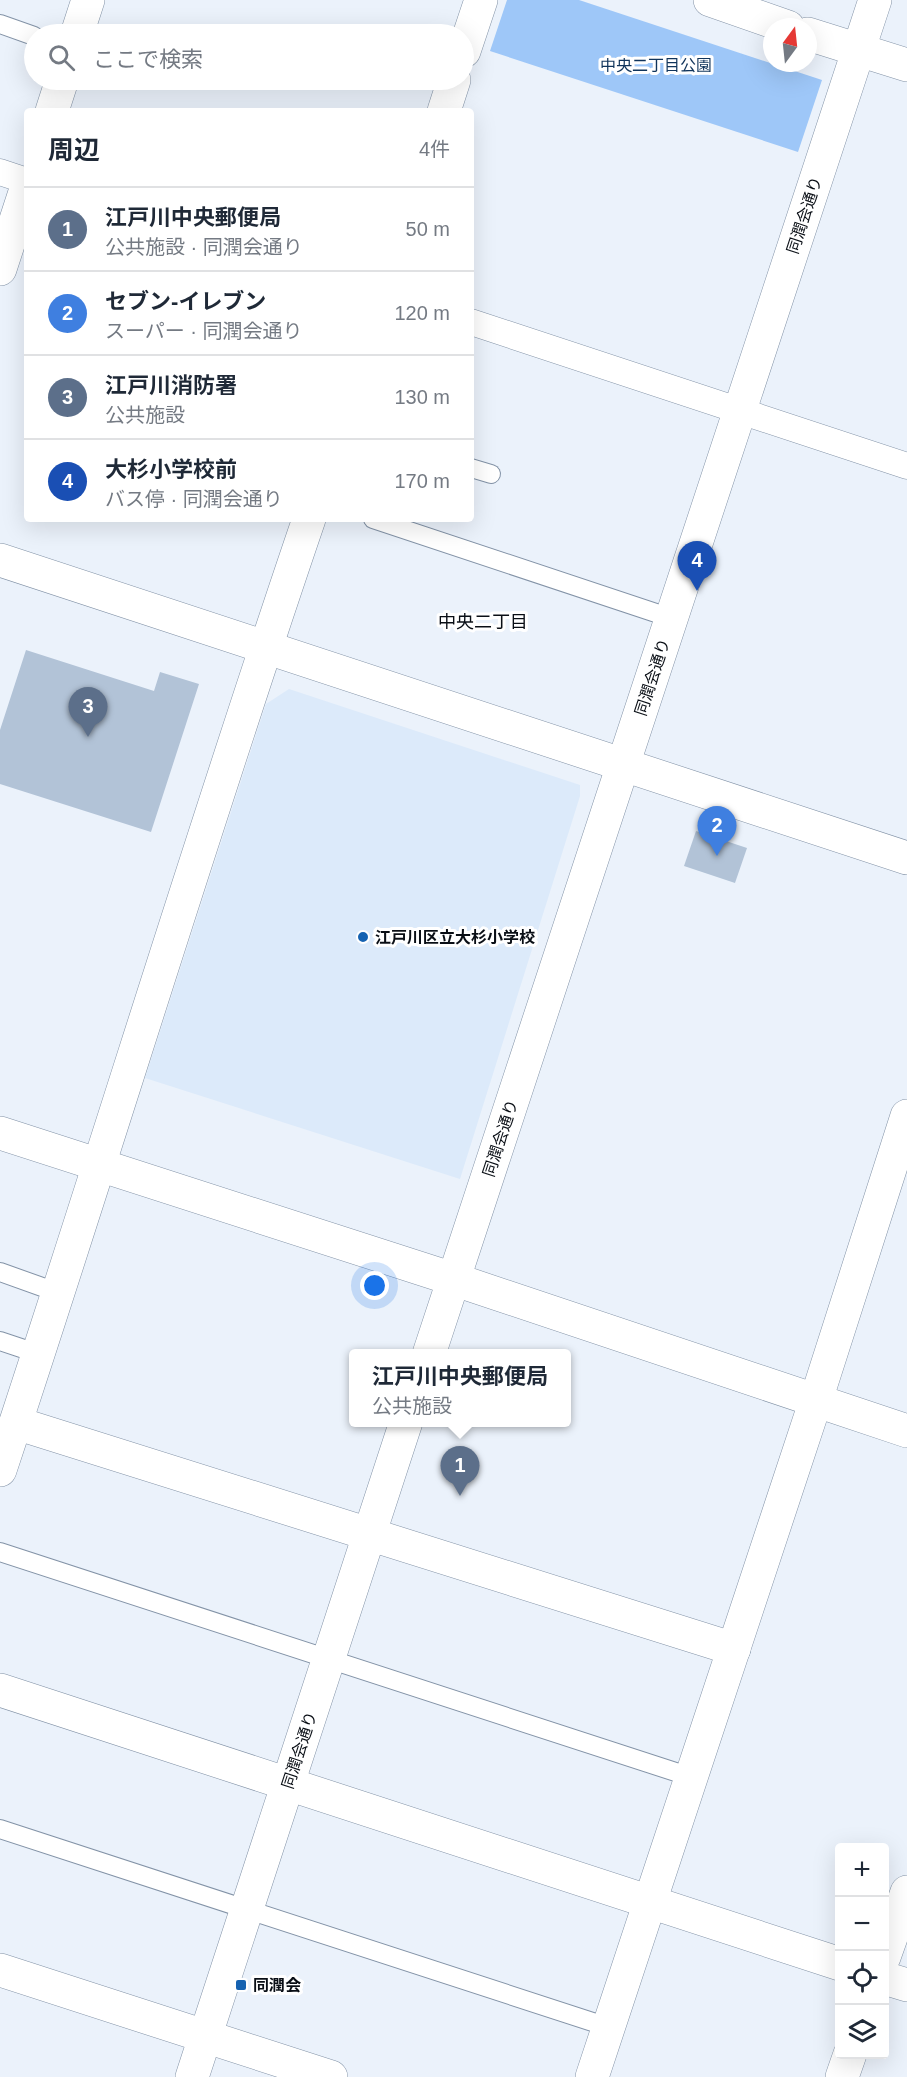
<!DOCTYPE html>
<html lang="ja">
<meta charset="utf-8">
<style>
body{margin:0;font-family:Helvetica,"Noto Sans JP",sans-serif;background:#f6f6f7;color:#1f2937}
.controls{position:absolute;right:18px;bottom:18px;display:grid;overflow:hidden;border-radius:6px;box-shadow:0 6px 24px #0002}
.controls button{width:54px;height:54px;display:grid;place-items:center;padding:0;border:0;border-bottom:2px solid #e0e1e3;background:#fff;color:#1f2937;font:30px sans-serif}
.compass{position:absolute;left:763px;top:18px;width:54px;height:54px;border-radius:50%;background:#fff;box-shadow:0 6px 24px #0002;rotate:15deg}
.you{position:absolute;left:375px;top:1286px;width:21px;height:21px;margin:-15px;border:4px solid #fff;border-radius:50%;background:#1a73e8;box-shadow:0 0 0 9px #1a73e833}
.badge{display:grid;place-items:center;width:39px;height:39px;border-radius:50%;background:#1562b1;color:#fff;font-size:20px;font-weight:700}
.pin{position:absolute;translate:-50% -50px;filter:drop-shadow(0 2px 3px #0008)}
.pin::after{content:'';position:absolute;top:32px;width:21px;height:18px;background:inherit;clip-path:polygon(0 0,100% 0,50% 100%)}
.popup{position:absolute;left:349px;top:1349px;width:222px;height:78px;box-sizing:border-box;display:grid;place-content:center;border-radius:6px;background:#fff;filter:drop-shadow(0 2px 4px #0005);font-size:20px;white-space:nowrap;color:#747a83}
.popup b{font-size:22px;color:#1f2937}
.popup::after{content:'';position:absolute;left:50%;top:100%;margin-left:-12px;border:12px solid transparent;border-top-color:#fff}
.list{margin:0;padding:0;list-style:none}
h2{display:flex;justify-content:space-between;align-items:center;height:78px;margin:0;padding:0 24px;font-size:26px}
h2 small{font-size:20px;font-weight:400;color:#747a83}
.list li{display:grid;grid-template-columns:39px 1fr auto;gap:18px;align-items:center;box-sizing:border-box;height:84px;padding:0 24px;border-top:2px solid #e0e1e3}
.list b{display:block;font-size:22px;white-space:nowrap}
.list p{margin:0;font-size:20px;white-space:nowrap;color:#747a83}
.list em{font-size:20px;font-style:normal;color:#747a83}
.icon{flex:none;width:33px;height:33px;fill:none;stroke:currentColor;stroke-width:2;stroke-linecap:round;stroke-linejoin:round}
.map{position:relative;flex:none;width:907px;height:2077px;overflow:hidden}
.search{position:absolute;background:#fff;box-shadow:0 6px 24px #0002;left:24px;top:24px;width:450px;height:66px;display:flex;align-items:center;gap:15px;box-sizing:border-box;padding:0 21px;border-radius:33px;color:#747a83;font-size:22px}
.panel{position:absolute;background:#fff;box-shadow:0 6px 24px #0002;left:24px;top:108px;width:450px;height:414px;border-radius:6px}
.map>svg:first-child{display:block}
.built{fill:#dceafa}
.green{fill:#9ec7f8}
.building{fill:#b2c3d7}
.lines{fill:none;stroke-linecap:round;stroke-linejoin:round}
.service-casing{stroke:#8393a7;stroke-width:20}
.pedestrian-casing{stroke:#8393a7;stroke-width:27}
.minor-casing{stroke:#8393a7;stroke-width:34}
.tertiary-casing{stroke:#8393a7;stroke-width:34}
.service{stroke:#fff;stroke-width:18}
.pedestrian{stroke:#fff;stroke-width:26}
.minor{stroke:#fff;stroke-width:33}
.tertiary{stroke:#fff;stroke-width:33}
.poi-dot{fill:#1562b1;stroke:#fff;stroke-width:2}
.labels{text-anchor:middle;stroke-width:6;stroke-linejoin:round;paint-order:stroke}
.park-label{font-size:16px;fill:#10345b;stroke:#fff}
.street-label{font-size:16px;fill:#090e15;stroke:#fff}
.poi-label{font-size:16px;font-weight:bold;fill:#090e15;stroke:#fff;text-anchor:start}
.neighbourhood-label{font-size:18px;fill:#090e15;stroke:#fff}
</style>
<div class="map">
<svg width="907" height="2077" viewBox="0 0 907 2077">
<rect width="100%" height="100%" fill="#ebf2fb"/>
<polygon class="built" points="289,689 580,785 580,796 460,1179 145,1078 266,704"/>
<polygon class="green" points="507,0 579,0 822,80 798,152 490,51"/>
<g class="building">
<polygon points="26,650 154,691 160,672 199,684 151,832 0,784 0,730"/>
<polygon points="696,831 747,848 735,883 684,866"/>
</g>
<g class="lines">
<g class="service-casing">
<g id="service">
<polyline points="0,24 34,36"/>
<polyline points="471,468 491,474"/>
<polyline points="373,519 671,618"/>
<polyline points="0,1272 59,1293"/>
<polyline points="0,1341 39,1354"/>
<polyline points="0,1552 691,1777"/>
<polyline points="0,1829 608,2027"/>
</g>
</g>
<g class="pedestrian-casing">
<g id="pedestrian">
<polyline points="0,172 27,181"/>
<polyline points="471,322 907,466"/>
</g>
</g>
<g class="minor-casing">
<g id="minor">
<polyline points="77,34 88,0"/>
<polyline points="464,51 481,0"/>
<polyline points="52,111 62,80"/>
<polyline points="444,111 454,80"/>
<polyline points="0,269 27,186"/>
<polyline points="0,1133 453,1279 907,1431"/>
<polyline points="16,1423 734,1649"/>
<path d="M0 1470C105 1154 201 835 309 519"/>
<polyline points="0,1690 840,1964"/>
<polyline points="884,1957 907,1892"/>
<polyline points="0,1970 331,2077"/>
<polyline points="884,1978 907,1985"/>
<polyline points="592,2077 816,1400 907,1116"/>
<polyline points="842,2077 850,2054"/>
</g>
</g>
<g class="tertiary-casing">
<g id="tertiary">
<polyline points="710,0 788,27"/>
<polyline points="808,34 907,65"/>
<polyline points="0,560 907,858"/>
<polyline points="429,1354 875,0"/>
<polyline points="192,2077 406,1422"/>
</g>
</g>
<use href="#service" class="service"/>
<use href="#pedestrian" class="pedestrian"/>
<use href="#minor" class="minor"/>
<use href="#tertiary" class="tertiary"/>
</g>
<g class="poi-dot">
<circle cx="363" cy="937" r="6"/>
<rect x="235" y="1979" width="12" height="12" rx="3"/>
</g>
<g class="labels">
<g class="park-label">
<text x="656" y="71">中央二丁目公園</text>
</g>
<g class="street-label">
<text transform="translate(804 215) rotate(-72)" y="6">同潤会通り</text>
<text transform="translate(652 677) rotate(-72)" y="6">同潤会通り</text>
<text transform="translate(500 1138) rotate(-72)" y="6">同潤会通り</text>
<text transform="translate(299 1750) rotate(-72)" y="6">同潤会通り</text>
</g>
<g class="poi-label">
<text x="375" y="943">江戸川区立大杉小学校</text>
<text x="253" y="1991">同潤会</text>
</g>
<g class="neighbourhood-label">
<text x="483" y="628">中央二丁目</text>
</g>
</g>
</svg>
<div class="controls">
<button>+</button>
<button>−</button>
<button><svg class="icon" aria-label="locate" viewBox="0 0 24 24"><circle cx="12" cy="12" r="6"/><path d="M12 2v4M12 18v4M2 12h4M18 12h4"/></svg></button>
<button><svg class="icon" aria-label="layers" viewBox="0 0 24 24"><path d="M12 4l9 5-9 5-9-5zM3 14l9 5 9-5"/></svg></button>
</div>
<svg class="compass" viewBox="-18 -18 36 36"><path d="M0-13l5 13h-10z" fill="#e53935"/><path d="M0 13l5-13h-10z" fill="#747a83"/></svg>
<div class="you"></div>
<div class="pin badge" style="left:460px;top:1496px;background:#5c6f8a">1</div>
<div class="popup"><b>江戸川中央郵便局</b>公共施設</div>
<div class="pin badge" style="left:717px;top:856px;background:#3f7fe0">2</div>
<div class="pin badge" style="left:88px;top:737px;background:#5c6f8a">3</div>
<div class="pin badge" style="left:697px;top:591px;background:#1a4fb4">4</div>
<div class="search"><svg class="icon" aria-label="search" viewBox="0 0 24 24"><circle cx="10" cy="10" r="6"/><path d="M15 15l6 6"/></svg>ここで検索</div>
<section class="panel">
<h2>周辺<small>4件</small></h2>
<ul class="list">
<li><span class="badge" style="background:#5c6f8a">1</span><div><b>江戸川中央郵便局</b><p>公共施設 · 同潤会通り</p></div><em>50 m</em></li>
<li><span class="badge" style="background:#3f7fe0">2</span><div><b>セブン-イレブン</b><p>スーパー · 同潤会通り</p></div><em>120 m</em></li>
<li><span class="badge" style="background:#5c6f8a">3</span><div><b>江戸川消防署</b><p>公共施設</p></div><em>130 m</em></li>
<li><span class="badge" style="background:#1a4fb4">4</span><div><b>大杉小学校前</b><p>バス停 · 同潤会通り</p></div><em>170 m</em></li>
</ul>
</section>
</div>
